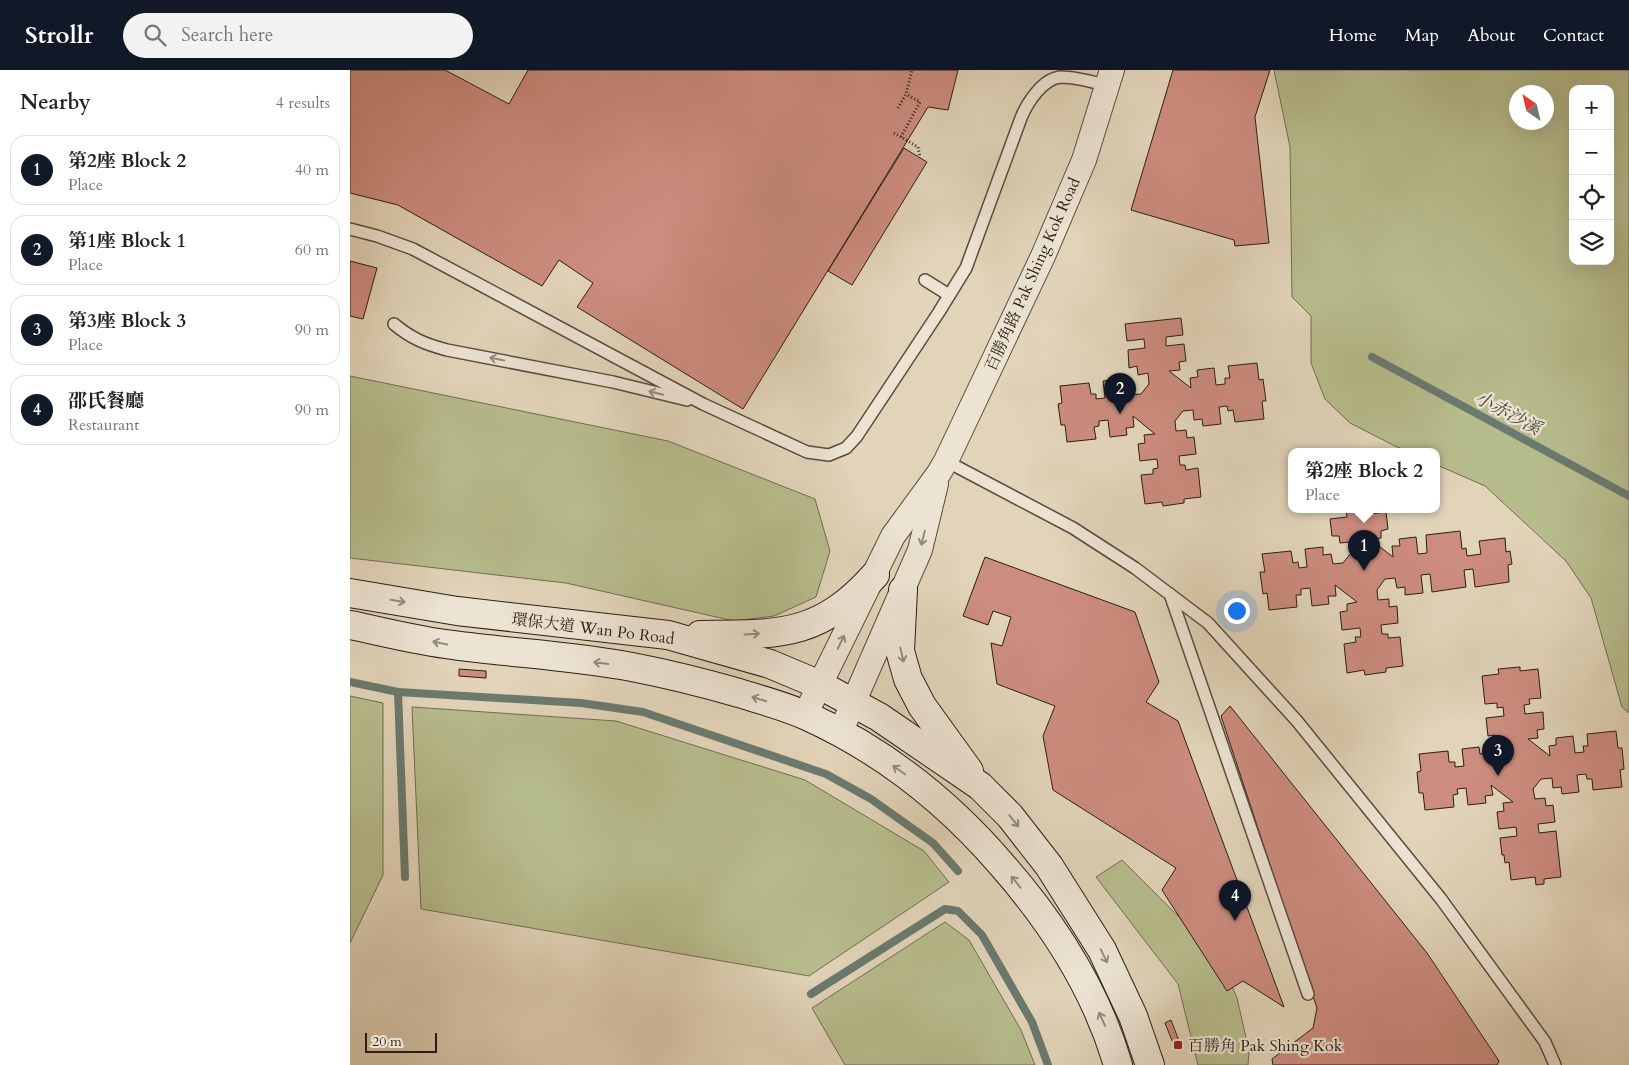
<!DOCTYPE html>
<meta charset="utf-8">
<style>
body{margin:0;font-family:Cardo,"Noto Serif TC",serif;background:#f2f2f2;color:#222}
.controls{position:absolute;right:15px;top:15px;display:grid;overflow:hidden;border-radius:10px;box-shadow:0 5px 20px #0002}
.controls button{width:45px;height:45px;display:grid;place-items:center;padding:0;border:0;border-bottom:1px solid #e0e0e0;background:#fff;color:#222;font:25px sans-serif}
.compass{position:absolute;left:1159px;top:15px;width:45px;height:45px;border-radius:50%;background:#fff;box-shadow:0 5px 20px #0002;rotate:326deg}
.scale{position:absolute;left:15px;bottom:12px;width:72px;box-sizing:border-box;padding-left:5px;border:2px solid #2a1e16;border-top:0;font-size:14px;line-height:18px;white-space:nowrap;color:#2a1e16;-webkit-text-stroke:4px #ece3d2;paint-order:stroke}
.you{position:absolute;left:886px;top:540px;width:18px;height:18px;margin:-12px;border:4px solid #fff;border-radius:50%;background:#1a73e8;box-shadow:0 0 0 8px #1a73e833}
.badge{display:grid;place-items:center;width:32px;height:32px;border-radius:50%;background:#111827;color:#fff;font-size:16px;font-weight:700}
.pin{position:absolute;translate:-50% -41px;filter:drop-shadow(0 1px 2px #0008)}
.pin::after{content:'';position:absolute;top:26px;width:18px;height:15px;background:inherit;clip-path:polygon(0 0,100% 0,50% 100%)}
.popup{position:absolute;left:938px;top:378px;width:152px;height:65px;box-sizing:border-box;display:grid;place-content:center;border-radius:10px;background:#fff;filter:drop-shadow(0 1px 4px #0005);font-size:16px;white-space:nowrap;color:#767676}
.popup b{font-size:19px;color:#222}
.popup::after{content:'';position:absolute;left:50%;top:100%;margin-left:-10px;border:10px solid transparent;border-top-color:#fff}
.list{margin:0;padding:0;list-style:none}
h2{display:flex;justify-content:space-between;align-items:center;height:65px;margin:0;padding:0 20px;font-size:21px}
h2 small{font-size:16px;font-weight:400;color:#767676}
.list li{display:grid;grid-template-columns:32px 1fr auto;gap:15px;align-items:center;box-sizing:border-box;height:70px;margin:0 10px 10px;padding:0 10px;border:1px solid #e0e0e0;border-radius:15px}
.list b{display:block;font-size:19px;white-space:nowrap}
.list p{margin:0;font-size:16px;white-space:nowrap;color:#767676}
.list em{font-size:16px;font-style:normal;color:#767676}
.icon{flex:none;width:28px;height:28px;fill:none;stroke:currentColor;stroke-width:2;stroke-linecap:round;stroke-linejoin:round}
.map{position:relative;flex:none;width:1279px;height:995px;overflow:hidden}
header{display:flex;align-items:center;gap:30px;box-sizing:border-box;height:70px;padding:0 25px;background:#111827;color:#fff}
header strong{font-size:24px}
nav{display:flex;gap:28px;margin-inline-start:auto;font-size:18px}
.search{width:350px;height:45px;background:#f2f2f2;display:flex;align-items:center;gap:12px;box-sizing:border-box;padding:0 18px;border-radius:28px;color:#767676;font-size:19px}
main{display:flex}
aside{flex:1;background:#fff}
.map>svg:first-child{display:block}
.green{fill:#b7bc8d;stroke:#706d52;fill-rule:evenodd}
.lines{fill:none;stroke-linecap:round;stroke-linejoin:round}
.stream{stroke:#6a7a6f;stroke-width:8}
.building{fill:#cc8c7e;stroke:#2a1e16}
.service-casing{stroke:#584c3f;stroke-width:14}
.minor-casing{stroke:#584c3f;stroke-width:26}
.secondary-casing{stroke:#2a1e16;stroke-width:30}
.path{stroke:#2a1e16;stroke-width:3;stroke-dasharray:1 2.5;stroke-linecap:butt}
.service{stroke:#ece3d2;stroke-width:11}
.minor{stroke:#ece3d2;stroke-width:24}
.secondary{stroke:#ece3d2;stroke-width:28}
.oneway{stroke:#958a7d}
.poi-dot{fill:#8f2418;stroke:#ece3d2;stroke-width:2}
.labels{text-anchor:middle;stroke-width:4.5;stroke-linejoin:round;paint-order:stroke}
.street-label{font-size:16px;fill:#2a1e16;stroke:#ece3d2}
.poi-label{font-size:16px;fill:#2a1e16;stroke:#ece3d2;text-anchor:start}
.water-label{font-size:18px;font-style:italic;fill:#4a4c43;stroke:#ece3d2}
</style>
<header>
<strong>Strollr</strong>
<div class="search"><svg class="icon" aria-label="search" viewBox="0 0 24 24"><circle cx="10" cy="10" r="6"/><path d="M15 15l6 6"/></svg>Search here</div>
<nav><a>Home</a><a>Map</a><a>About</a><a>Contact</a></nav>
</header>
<main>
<aside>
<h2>Nearby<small>4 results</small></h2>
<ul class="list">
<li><span class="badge">1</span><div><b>第2座 Block 2</b><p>Place</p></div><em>40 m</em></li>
<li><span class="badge">2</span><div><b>第1座 Block 1</b><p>Place</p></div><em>60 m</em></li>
<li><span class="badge">3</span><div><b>第3座 Block 3</b><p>Place</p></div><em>90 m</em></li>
<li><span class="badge">4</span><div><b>邵氏餐廳</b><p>Restaurant</p></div><em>90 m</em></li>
</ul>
</aside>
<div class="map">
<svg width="1279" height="995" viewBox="0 0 1279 995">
<rect width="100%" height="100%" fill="#e2d4b9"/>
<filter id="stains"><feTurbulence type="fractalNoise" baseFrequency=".004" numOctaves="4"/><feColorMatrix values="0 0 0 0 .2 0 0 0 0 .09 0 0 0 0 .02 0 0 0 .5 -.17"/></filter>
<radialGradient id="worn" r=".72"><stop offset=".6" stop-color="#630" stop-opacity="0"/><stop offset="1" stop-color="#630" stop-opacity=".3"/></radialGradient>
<g class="green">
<path d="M924 0H1279V643L1272 637 1241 528 1216 491 1135 416 1087 395 1086 382H1059L1045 376 1000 353 975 329 961 293V246L942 227 940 77ZM1223 19H1260V191H1223ZM1196 22V52H1166V22Z"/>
<polygon points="0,306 318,371 465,429 480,481 466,527 424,546 384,551 216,513 0,488"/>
<polygon points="0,626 33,633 33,805 0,873"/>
<polygon points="62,637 266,651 455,710 574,781 599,812 459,906 71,839"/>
<polygon points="772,790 845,863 874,899 887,928 899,981 898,995 848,995 828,914 746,807"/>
<polygon points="595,852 619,870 671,960 685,995 495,995 462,938"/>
</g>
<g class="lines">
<g class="stream">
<polyline points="1022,287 1279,426"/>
<polyline points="0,612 48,622 231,633 293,642 476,704 521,729 583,773 608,801"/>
<polyline points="48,622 55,807"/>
<polyline points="461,924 595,839 608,841 632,865 682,952 698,995"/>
</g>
</g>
<g class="building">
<polygon points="0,0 95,0 159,34 178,0 608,0 598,40 578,37 393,339 227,237 243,213 209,190 192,216 48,135 0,123"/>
<polygon points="823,0 920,0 905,47 919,173 885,176 884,170 781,140"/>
<polygon points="554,78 577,92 502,215 478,201"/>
<polygon points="0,191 27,198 13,249 0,246"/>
<polygon points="831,248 833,265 816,267 816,276 834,274 836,291 829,292 830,300 819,301 841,318 840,308 848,307 847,300 864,298 866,315 875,314 875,308 880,308 878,296 907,293 909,310 913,309 916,331 912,331 914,349 885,352 883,340 878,341 877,336 869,337 871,354 853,356 852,349 844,350 843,340 833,341 825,351 826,361 836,360 837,368 844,367 846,384 829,386 830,395 835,395 836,400 848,398 851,427 834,429 834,433 813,436 812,432 795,434 791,405 803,404 803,399 808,398 807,389 790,391 788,374 795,373 794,365 805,364 783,346 784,357 776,358 777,365 760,367 758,350 749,351 749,356 744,357 746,369 717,372 715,355 711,355 708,334 712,333 710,316 739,313 741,324 746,324 746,329 755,328 753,311 771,309 771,316 779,315 780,325 791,324 799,314 798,303 788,305 787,296 779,298 778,280 795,278 794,269 777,271 775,254"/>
<polygon points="996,440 1018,440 1018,444 1036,442 1038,459 1031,461 1031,468 1021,470 1043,487 1042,476 1050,476 1049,469 1066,467 1068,484 1077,483 1076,465 1110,461 1112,479 1116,478 1117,486 1131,484 1129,471 1155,468 1156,482 1160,481 1162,494 1158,495 1159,512 1125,517 1123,499 1114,500 1116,517 1082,522 1080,504 1071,505 1073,523 1055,525 1055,517 1047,518 1045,508 1035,509 1027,520 1028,530 1039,529 1039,537 1047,536 1048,553 1031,555 1032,564 1038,564 1038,568 1050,567 1053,596 1036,598 1036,602 1015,605 1014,600 997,603 994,574 1006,572 1005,567 1011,567 1010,558 992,560 990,542 997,541 997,534 1007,532 985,515 986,526 978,526 979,534 962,536 960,518 951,519 951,525 946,525 947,537 919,540 917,523 913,524 910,502 915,502 912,484 941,481 943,493 948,492 949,498 957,497 955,479 973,477 973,485 981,484 983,494 993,493 1001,483 1000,472 990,473 989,466 982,466 980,449 997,447"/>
<polygon points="635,487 785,542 809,612 796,632 828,651 934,937 893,911 877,921 812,820 826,798 703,720 693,666 705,636 647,614 641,573 652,576 661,547 643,541 638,555 613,546"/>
<polygon points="1170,597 1170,601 1188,599 1191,628 1179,629 1180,634 1174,635 1175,644 1193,642 1194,659 1187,660 1188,668 1178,669 1200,686 1199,676 1206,675 1206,668 1223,666 1225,683 1234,682 1233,676 1238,676 1237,664 1266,661 1268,678 1272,678 1274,699 1270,700 1272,717 1243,720 1242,709 1237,709 1236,704 1227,705 1229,722 1212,724 1211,717 1203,718 1202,708 1191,709 1183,719 1185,729 1195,728 1196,736 1203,735 1205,752 1188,754 1189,763 1206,761 1211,807 1194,809 1194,814 1186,815 1185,807 1161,810 1159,792 1155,793 1154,785 1152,785 1150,768 1167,766 1166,757 1149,759 1147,742 1154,741 1153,733 1163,732 1141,715 1143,725 1135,726 1136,733 1118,735 1116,718 1107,719 1108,724 1103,725 1104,737 1075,740 1073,723 1069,723 1067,702 1071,701 1069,684 1098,681 1099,692 1105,692 1105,697 1114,696 1112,679 1129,677 1130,684 1138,683 1139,693 1150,692 1158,682 1157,672 1146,673 1145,665 1138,666 1136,648 1154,646 1153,637 1147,638 1147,633 1135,634 1132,606 1149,604 1148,599"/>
<polygon points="109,599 136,601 136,608 109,606"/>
<polygon points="880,636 1077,883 1149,991 1147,995 923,995 922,989 963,958 967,938 871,646"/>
<polygon points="821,950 831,976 825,978 815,953"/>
</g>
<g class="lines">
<g class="service-casing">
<g id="service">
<path d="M0 159 27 166 63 179 353 334 457 382 479 385 496 378 507 366 589 242 616 198 671 48C677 33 693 8 711 7 727 7 743 12 758 16"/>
<polyline points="575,210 599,225"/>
<path d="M44 254C62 269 75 274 97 280L263 312 337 330"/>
<polyline points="596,391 723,458 785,498 858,553 947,651 1091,829 1195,972 1205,995"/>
<polyline points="820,524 958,924"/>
</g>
</g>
<g class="minor-casing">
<g id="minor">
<polyline points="455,645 543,466 589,403 596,391 693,186 734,90 762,0"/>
<polyline points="490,663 570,480 586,414"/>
</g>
</g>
<g class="secondary-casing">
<g id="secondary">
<polyline points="553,520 550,581 558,609 572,636 619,701"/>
<polyline points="0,523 107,541 318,565 420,594 470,615 529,647 630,716 660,746 699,796 752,880 783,946 800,995"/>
<path d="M0 555C34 562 68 571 103 575 162 583 224 586 282 597 318 604 354 613 389 623 411 630 435 636 457 646 532 680 598 732 652 795 703 853 746 920 768 995"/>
<path d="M350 565C428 564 469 568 525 505"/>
</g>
</g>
<g class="path">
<polyline points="548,38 556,24 562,0"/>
<polyline points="544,63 568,77 570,87"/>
<polyline points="551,67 570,32 556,24"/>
</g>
<use href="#service" class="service"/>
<use href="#minor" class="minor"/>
<use href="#secondary" class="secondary"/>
</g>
<defs><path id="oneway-shaft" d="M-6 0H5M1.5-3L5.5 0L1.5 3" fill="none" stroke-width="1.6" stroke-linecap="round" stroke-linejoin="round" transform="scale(1.25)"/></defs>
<g class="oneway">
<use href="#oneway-shaft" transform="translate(147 289) rotate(-169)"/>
<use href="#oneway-shaft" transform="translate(306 323) rotate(-166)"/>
<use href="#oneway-shaft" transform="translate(573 468) rotate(104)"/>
<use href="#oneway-shaft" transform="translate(48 531) rotate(9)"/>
<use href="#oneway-shaft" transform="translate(402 564) rotate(-3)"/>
<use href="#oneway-shaft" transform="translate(491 572) rotate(-64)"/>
<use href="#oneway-shaft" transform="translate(90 573) rotate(-168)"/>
<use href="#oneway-shaft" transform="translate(552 585) rotate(77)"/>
<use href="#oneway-shaft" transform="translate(251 593) rotate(-173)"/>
<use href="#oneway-shaft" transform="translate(409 629) rotate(-163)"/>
<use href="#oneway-shaft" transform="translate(549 700) rotate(-145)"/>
<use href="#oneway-shaft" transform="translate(664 751) rotate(51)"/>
<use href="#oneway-shaft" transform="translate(666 812) rotate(-129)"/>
<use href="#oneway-shaft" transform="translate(754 886) rotate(64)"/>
<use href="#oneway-shaft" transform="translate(752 949) rotate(-114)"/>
</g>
<rect class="poi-dot" x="823" y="970" width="10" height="10" rx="2.5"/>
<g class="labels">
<g class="street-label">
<text transform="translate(682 204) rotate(-66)" y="6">百勝角路 Pak Shing Kok Road</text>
<text transform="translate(243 558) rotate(7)" y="6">環保大道 Wan Po Road</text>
</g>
<g class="poi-label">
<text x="838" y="981">百勝角 Pak Shing Kok</text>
</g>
<g class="water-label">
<text transform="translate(1158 343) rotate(28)" y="6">小赤沙溪</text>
</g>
</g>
<rect width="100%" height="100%" filter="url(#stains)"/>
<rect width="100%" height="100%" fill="url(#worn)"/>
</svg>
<div class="controls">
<button>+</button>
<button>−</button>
<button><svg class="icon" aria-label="locate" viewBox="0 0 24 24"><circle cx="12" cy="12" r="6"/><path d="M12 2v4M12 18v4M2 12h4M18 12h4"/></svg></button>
<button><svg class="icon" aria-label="layers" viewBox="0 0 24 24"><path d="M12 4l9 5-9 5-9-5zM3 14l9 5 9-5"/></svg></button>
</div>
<svg class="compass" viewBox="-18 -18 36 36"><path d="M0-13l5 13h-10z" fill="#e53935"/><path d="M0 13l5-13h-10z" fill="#767676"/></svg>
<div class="scale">20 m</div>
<div class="you"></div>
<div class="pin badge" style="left:1014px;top:501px">1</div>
<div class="popup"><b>第2座 Block 2</b>Place</div>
<div class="pin badge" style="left:770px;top:344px">2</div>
<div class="pin badge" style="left:1148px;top:706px">3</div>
<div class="pin badge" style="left:885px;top:851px">4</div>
</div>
</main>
